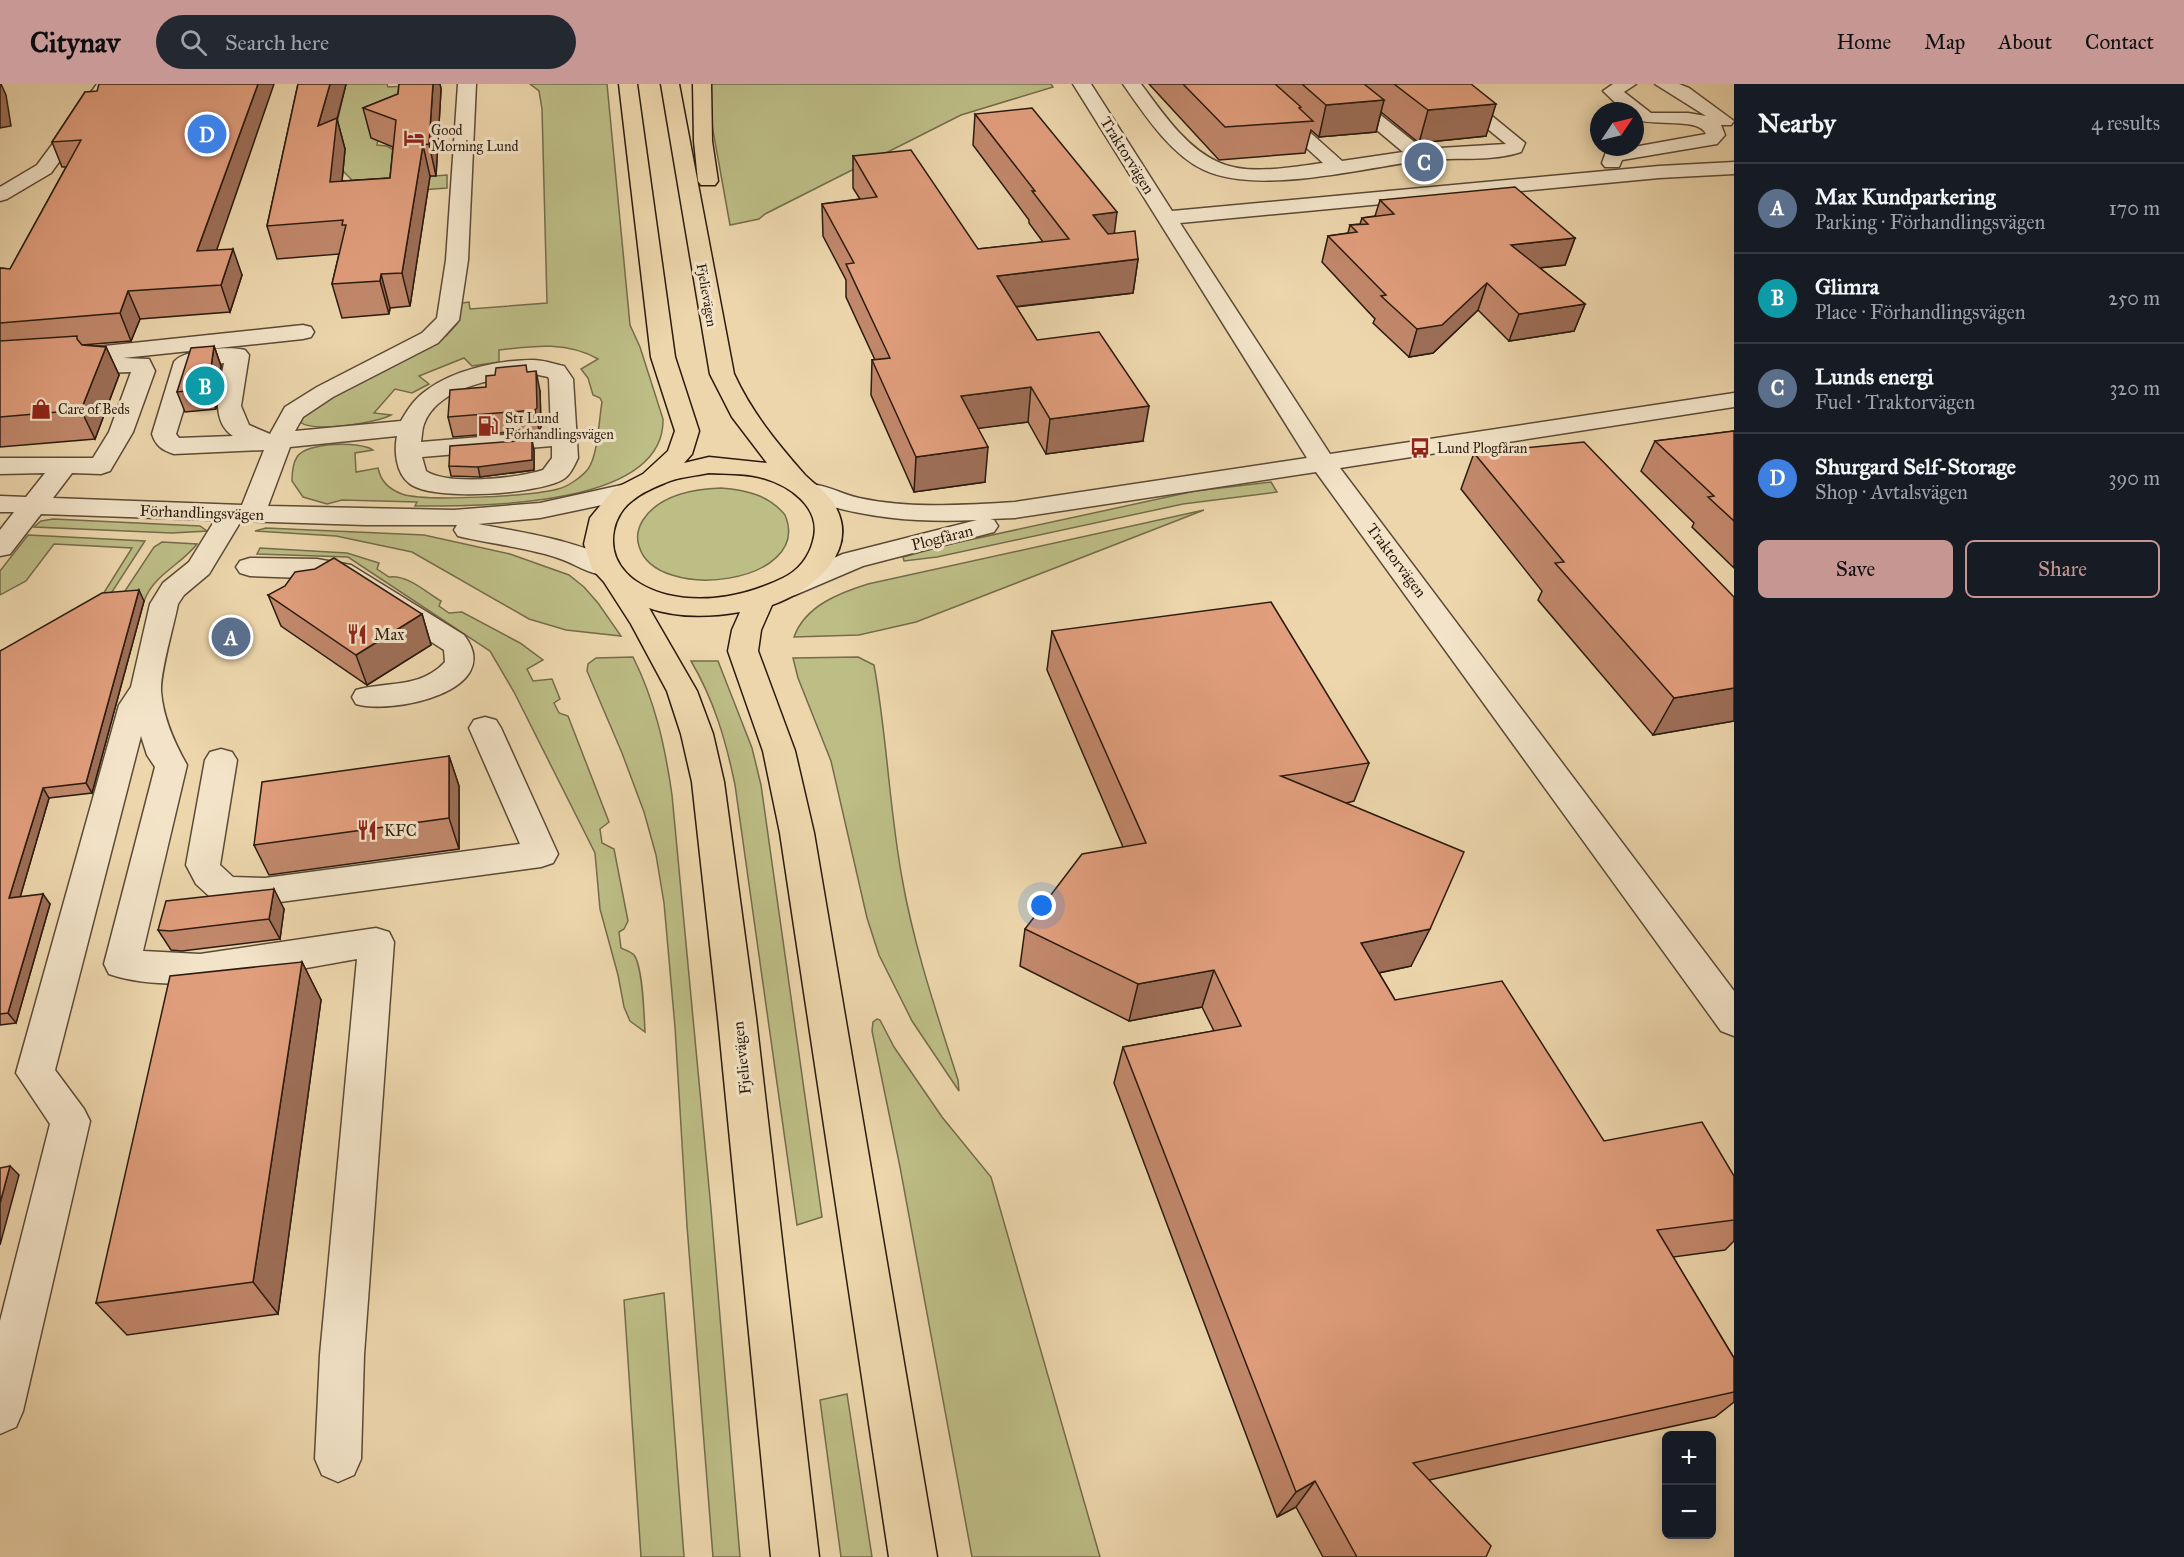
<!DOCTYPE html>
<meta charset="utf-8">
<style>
body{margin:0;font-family:"IM FELL Great Primer",serif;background:#242831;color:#f1f3f6}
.controls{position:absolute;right:18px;bottom:18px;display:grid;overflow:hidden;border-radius:9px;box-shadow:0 3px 15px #0003}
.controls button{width:54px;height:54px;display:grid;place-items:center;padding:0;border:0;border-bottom:2px solid #363941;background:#171b24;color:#f1f3f6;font:30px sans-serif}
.compass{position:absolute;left:1590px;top:18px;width:54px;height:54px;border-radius:50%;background:#171b24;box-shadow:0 3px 15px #0003;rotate:55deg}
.you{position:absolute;left:1042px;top:822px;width:21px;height:21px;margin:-15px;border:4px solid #fff;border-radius:50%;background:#1a73e8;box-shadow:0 0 0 9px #1a73e833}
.badge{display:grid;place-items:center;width:39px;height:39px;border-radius:50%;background:#c59692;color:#fff;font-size:20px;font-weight:700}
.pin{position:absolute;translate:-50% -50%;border:3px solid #fff;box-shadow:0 2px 6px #0006}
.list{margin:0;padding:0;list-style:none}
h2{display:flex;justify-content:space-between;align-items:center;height:78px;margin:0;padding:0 24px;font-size:26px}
h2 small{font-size:20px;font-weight:400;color:#9ea1a6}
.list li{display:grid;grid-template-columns:39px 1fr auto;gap:18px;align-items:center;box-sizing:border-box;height:90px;padding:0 24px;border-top:2px solid #363941}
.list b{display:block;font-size:22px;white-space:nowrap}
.list p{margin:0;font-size:20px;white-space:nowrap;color:#9ea1a6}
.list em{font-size:20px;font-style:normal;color:#9ea1a6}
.actions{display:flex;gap:12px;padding:18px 24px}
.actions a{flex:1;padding:14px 0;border:2px solid #c59692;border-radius:9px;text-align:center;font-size:21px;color:#c59692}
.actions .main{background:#c59692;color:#111}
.icon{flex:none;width:33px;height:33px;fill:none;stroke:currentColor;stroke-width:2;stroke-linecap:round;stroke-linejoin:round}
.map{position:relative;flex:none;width:1734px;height:1473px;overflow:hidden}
header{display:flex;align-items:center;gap:36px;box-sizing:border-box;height:84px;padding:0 30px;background:#c59692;color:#111}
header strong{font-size:28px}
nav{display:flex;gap:33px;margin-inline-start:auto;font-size:21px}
.search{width:420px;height:54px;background:#242831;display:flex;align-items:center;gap:15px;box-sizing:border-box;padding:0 21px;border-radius:33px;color:#9ea1a6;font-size:22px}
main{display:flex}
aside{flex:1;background:#171b24}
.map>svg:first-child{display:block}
.green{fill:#bdbd86;stroke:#746c4a;stroke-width:1.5}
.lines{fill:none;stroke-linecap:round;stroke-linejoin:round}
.minor-casing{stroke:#5c4a36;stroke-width:3}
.major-casing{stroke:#2b1b0f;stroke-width:3}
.minor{fill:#f3e4c9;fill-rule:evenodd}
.major{fill:#edd6ac;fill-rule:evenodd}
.wall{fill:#c2886c;stroke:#2b1b0f;stroke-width:1.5}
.shaded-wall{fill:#9e6f58;stroke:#2b1b0f;stroke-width:1.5}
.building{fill:#e19e7d;stroke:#2b1b0f;stroke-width:1.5}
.labels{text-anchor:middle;stroke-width:6;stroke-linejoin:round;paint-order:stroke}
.far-poi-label{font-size:14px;fill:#2b1b0f;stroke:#f3e4c9;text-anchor:start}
.far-street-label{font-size:14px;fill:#2b1b0f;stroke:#f3e4c9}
.street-label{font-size:16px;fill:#2b1b0f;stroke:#f3e4c9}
.poi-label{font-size:16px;fill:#2b1b0f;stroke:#f3e4c9;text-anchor:start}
</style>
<header>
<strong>Citynav</strong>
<div class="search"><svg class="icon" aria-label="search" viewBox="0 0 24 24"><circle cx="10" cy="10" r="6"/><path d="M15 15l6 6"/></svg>Search here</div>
<nav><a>Home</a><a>Map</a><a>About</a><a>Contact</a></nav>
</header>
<main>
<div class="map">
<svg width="1734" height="1473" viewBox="0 0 1734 1473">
<rect width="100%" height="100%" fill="#edd6ac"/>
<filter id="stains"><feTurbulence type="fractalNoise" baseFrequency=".00333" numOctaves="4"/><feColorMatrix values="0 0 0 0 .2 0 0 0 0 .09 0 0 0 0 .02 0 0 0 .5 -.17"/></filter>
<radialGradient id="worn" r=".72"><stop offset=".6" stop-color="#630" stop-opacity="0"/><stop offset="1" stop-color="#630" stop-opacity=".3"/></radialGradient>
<g class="green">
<polygon points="346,0 387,0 388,3 425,1 380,44 377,61 387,62 395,67 392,95 447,91 447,104 353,111 351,95 343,87 326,86"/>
<path d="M530 0H607L630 241 640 263 663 335C665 425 475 422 415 422L417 418 342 416 327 420 303 413 292 397C292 389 293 379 297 373 306 358 361 357 373 366L355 369 356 388 378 384C381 398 389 405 402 410 425 418 532 412 558 405 567 403 582 393 588 385 598 372 599 334 602 318L600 314 593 311 588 294 581 285 598 275C566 257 533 262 499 266V278L472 282 464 274 419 292 429 300 412 309 395 305 374 329 391 331C377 339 313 349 300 338L302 332 321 319 446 252 457 240 462 219 469 218 470 225 547 219 542 25 539 7Z"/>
<polygon points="710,0 1051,0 1053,3 961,31 765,130 759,135 730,141 710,30"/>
<polygon points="1271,398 1277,408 1183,420 937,473 904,477 903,473 946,461 1195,407"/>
<path d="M721 404C746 406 769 411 785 431 814 500 655 520 639 462 636 453 638 444 643 436 659 411 694 405 721 404Z"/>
<path d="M1204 426 916 538 859 551 794 553C805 522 839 509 868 500Z"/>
<polygon points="53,435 200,442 207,447 172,449 34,443 41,437"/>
<polygon points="266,444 424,451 510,470 569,491 584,503 598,519 621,552 566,546 529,535 412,468 336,452 255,447"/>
<polygon points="28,451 145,457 112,508 100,515 132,464 54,460 26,497 0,511 0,487"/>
<path d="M162 458 197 460C181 481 154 490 144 517L108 519 123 510 154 463Z"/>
<path d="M260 464 347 469 379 479 377 485 389 493C406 490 426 508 441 517L439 522 449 529 462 528 520 559 543 576 527 585 533 597 552 595 560 615 554 619 559 629 568 632 609 738 600 745 602 759 614 765 628 837 624 845 619 848 621 864C625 866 630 867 634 871 643 883 644 931 645 948L630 937 624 923 618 891 600 825 595 769 514 608 490 567 348 473 257 470Z"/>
<path d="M633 573C655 617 665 662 672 711L711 1125 740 1473H713L687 1142 675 943 664 819 656 771 644 728 622 669 587 587 588 580 596 574Z"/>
<path d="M858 573 874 581C887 652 889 723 902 794 914 863 937 930 958 996L959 1007 912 937 879 871 867 834 831 677 798 594 793 574Z"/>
<path d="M691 577H718L752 664 761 701 822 1133 797 1141 735 701C726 657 714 616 691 577Z"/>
<polygon points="877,935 880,936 894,963 942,1033 991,1093 1100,1473 972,1473 900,1083 872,947 873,938"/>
<polygon points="664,1209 684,1473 641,1473 624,1216"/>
<polygon points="847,1310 872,1473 841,1473 820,1316"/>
</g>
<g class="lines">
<g class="minor-casing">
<g id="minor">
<polygon points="97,0 115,0 51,89 7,115 0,117 0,103 37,81"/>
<path d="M458 0H476L468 176 459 236 438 259 333 313 303 333 295 347 401 337C408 325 415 314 427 306 454 286 499 276 533 276 543 276 554 280 564 282L573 295 578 374C574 382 570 392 562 396 537 410 431 418 409 399 396 389 394 367 397 352L290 363 268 422 454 426 540 419 626 400 635 402 639 408 635 414 540 434 478 440C508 446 603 460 619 484L615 490C594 495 577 480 558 474 526 463 490 460 458 452L454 446 457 441H366L241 437 209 490 184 511 178 520C174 541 160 588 161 607 163 634 174 658 187 681L143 867 200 870 376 844 389 848 394 858 364 1271 361 1375 354 1391 338 1398 322 1391 315 1375 320 1271 357 875C284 887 179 914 109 890L104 880 155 683 147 671 141 652 55 986 84 1025 90 1037 23 1327 16 1343 0 1350V1237L50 1040 16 989 119 621 131 603 150 520 163 499 189 478 215 436 41 430 10 470 0 472V446L14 428H0V412L26 413 45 389 0 390V374H93L109 348 131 288 103 289 95 287 91 282 96 277 38 283 0 284V270L38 269 303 241 311 243 314 248 311 253 303 255 123 274 149 275 155 287 133 348 110 387 101 390 72 389 53 414 242 421 264 366 174 370C162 366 156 362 152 350L174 278C184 265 230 262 245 266L249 271 241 322 249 341 270 350 285 323 317 303 422 249 437 234 446 176ZM224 279C220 301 209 336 233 352L179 354 176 350 197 282ZM534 290 548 293 549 295 551 347 421 358C422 352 422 345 424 340 438 302 500 293 534 290ZM552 362V374L543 386C518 394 448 402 426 387L422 373Z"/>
<path d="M1073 0H1091L1172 127 1659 82 1734 78V90L1659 94 1180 139 1330 370 1734 309V323L1340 384 1734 907V952L1721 947 1316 388 1015 434 990 435 994 436 998 442 994 448 863 482 795 511 785 514 775 511 771 505 775 499 843 470 977 436C916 439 859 434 802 413L798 407 802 401C821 397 840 410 859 414 910 425 964 421 1015 418L1307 374Z"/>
<path d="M1123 0H1141C1162 28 1185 63 1218 78 1248 92 1291 83 1323 79L1237 0H1256L1342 77 1403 68 1322 0H1342L1423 65 1506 60 1433 0H1453L1525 59 1521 68C1490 78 1457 73 1426 76 1365 83 1260 112 1204 86 1170 70 1144 30 1123 0Z"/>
<path d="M1613 0H1636L1624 8 1651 29H1688L1706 32 1655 0H1679L1689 4 1734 37 1731 41H1721L1725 51 1717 60 1622 76 1619 83H1605L1602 79 1606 68 1706 50C1699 33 1653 43 1635 35V27H1624L1603 7Z"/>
<path d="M250 474 317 475 351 481 464 551C507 607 392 631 356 620L352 613 356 606C388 597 420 605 445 578L444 566 334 495 250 492 240 489 236 483 240 477Z"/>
<polygon points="485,633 496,636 501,644 558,770 553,779 541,783 265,820 237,820 209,812 196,800 186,781 205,676 210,668 221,665 232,668 237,676 220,781 233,793 265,794 520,760 469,644 474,636"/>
</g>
</g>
<g class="major-casing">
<g id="major">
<path d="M619 0H637L675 273 699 347 692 370 684 379 709 373 767 379 732 333 710 290 661 0H679L734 290C752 329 777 359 805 391 814 400 827 408 834 420 862 467 812 507 772 521L761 546 758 567 795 667 814 749 937 1473H889L780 749 763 667 728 567 732 546 740 528C711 533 677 534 649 524L697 607 713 650 724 698 756 934 819 1473H771L718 934 692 698 681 650 667 607 631 540 604 498 592 485 584 460 590 434 594 429 614 405 643 390 668 367 675 347 651 273ZM709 389C725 390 743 389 759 393 788 400 823 423 813 457 809 473 798 487 783 494 748 511 707 520 668 511 636 503 607 482 614 446 616 435 623 423 633 416 641 409 655 403 665 399 678 393 695 392 709 389Z"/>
<polygon points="693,0 711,0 712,57 718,97 715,101 701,101 698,97 694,57"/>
</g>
</g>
<use href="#minor" class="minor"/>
<use href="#major" class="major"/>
</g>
<g class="wall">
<polygon points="298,0 346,0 337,35 345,65 342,97 390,94 393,63 371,54 363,24 398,10 399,0 440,0 441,5 436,92 430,92 410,222 390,224 389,230 342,234 332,200 339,170 277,175 267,142"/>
<polygon points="1149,0 1471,0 1486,52 1419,59 1381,28 1376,48 1319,53 1311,46 1305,69 1219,76"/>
<polygon points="85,8 217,166 242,191 230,228 140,235 131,257 82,261 106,263 119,291 95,355 0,363 0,184 10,185 66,83 62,83 52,58"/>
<polygon points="975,30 1114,150 1138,175 1133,209 1016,223 1037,256 1143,357 1046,370 1028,338 978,344 985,398 914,408 871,311 872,276 875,276 846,213 846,196 823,152 822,120 860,115 853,104 853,72 978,165 1043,158 1029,139 1029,136 973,61"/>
<polygon points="1380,116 1575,154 1565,181 1540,184 1585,220 1574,247 1509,257 1478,226 1433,269 1409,273 1373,239 1375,235 1322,178 1328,152 1348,149 1350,141 1360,140 1362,134 1375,132"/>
<polygon points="214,262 221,282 216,325 185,328 177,308"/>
<polygon points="528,288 540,307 541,343 539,346 453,353 448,333 486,303"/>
<polygon points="1734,347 1734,484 1692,443 1694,439 1641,387 1655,357"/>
<polygon points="534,366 534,386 480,393 451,392 449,382"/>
<polygon points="1474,369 1734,513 1734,637 1653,651 1538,516 1542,507 1461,405"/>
<polygon points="268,511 422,530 431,561 367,601 281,542"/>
<polygon points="144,517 92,709 49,714 20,813 50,820 16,939 0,941 0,567"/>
<polygon points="1052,547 1369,679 1354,717 1346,719 1411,882 1379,889 1395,916 1604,1057 1734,1092 1734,1157 1725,1166 1673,1173 1734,1274 1734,1318 1715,1333 1429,1396 1486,1473 1323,1473 1296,1423 1277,1433 1114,999 1123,963 1214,947 1202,923 1129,937 1020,882 1025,845 1123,763 1047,586"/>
<polygon points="449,672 459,702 459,765 269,791 254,761"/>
<polygon points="284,825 280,855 182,867 171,866 158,846"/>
<polygon points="302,878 321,916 278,1230 127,1251 96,1219"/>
</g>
<g class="shaded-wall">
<polygon points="0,0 1,0 6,11 11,42 0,44"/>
<polygon points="258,0 274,0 207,194 197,167"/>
<polygon points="330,0 346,0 337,35 345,65 339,129 330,98 318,42"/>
<polygon points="433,0 440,0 441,5 436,92 429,60"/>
<polygon points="1384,16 1376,48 1319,53 1326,21"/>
<polygon points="1496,20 1486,52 1419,59 1428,26"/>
<polygon points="423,61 430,92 410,222 402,189"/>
<polygon points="1117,128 1113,160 1093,131"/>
<polygon points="1575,154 1565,181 1502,188 1511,161"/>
<polygon points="233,165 242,191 230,228 221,201"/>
<polygon points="1138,175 1133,209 995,225 997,192"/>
<polygon points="381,190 390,224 389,230 380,197"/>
<polygon points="1487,199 1478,226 1433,269 1409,273 1417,245"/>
<polygon points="128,207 140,235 131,257 120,229"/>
<polygon points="1585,220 1574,247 1509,257 1519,230"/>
<polygon points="214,262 221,282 216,325 208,305"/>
<polygon points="106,263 119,291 95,355 81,326"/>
<polygon points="536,287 540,307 541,343 539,346 535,326"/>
<polygon points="1031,303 1028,338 959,347 961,312"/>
<polygon points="1149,322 1143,357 1046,370 1050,335"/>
<polygon points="532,356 534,366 534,386 480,393 478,383"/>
<polygon points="988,363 985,398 914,408 916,373"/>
<polygon points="139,506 144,517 92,709 86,699"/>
<polygon points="422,530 431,561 367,601 356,571"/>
<polygon points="1734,604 1734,637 1653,651 1674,614"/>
<polygon points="449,672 459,702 459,765 449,734"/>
<polygon points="43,704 49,714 17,824 9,814"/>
<polygon points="274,805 284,825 280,855 269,835"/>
<polygon points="43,810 50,820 16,939 8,929"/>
<polygon points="1430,845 1411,882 1345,896 1361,859"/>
<polygon points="302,878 321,916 278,1230 253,1198"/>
<polygon points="1214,886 1202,923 1129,937 1138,900"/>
<polygon points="10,1082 19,1091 0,1161 0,1119"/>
<polygon points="1315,1397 1296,1423 1277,1433 1296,1408"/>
</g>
<g class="building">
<polygon points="99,0 258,0 197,167 233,165 221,201 128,207 120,229 0,239 0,184 10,185 81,56 52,58 85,8 97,7"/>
<polygon points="298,0 330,0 318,42 337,34 330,98 390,94 396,36 363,24 398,10 399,0 433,0 429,60 423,61 402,189 381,190 380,197 332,200 346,141 342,141 343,136 267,142"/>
<polygon points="1183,0 1275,0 1301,23 1299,24 1313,37 1225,43"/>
<polygon points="1302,0 1364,0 1384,16 1326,21"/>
<polygon points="1394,0 1471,0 1496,20 1428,26"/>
<polygon points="1032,24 1117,128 1093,131 1108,150 1135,147 1138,175 997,192 1037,256 1099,248 1149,322 1050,335 1031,303 961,312 988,363 916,373 872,276 890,274 846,180 854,179 822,120 877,113 853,72 911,66 978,165 1069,155 1032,107 1035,107 975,30"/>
<polygon points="1515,103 1575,154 1511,161 1585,220 1519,230 1487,199 1442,241 1417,245 1381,212 1386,211 1328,152 1357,148 1350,141 1368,140 1362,134 1394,130 1380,116"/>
<polygon points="77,252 77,255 82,261 106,263 81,326 0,333 0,257"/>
<polygon points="214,262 208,305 177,308 191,264"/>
<polygon points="526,281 527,288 536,287 537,324 535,326 448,333 450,306 486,303 486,292 495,291 496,284"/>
<polygon points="1734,347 1734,437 1708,413 1714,412 1655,357"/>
<polygon points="532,356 532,376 478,383 449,382 450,362"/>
<polygon points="1584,358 1734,513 1734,604 1674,614 1555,479 1564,478 1474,369"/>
<polygon points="334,474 422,530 356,571 268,511 285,502 295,488 315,485"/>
<polygon points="139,506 86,699 43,704 9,814 43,810 8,929 0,930 0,567 102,509"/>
<polygon points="1271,518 1369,679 1281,692 1464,768 1430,845 1361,859 1395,916 1502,897 1604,1057 1702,1038 1734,1092 1734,1136 1657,1146 1734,1274 1734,1308 1413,1379 1491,1462 1486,1473 1357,1473 1315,1397 1296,1408 1123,963 1241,942 1214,886 1138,900 1025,845 1082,770 1146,759 1052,547"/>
<polygon points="449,672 449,734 254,761 262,698"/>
<polygon points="274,805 269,835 170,847 158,846 166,817"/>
<polygon points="302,878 253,1198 96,1219 170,892"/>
<polygon points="10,1082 0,1119 0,1084"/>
</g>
<defs>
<g id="hotel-bare" transform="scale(1.62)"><path d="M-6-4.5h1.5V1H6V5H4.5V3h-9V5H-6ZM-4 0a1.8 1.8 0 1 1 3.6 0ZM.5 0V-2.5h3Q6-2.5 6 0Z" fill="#8f2418" stroke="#f3e4c9" stroke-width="2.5" paint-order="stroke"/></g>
<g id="shop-bare" transform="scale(1.62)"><path d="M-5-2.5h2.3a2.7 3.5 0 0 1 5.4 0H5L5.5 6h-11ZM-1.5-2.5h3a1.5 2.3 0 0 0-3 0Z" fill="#8f2418" stroke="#f3e4c9" stroke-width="2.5" paint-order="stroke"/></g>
<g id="fuel-bare" transform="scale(1.62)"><path d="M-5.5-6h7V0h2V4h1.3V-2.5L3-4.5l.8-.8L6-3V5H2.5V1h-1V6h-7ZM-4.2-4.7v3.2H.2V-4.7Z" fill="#8f2418" stroke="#f3e4c9" stroke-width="2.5" paint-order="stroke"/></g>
<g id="bus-bare" transform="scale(1.62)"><path d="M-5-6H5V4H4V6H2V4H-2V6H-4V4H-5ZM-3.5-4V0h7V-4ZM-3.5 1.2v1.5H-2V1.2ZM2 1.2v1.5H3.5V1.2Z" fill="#8f2418" stroke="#f3e4c9" stroke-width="2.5" paint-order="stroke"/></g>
<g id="restaurant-bare" transform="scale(1.62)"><path d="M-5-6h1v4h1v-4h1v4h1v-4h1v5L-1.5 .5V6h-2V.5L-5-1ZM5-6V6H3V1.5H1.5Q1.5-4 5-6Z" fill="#8f2418" stroke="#f3e4c9" stroke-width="2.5" paint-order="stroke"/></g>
</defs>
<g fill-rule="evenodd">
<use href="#hotel-bare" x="414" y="54"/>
<use href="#shop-bare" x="41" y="325"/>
<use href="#fuel-bare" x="488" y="342"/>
<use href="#bus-bare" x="1420" y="364"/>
<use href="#restaurant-bare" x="357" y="550"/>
<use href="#restaurant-bare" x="367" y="746"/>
</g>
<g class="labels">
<g class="far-poi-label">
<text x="431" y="51">Good<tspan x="431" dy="16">Morning Lund</tspan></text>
<text x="58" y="330">Care of Beds</text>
<text x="505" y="339">St1 Lund<tspan x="505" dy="16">Förhandlingsvägen</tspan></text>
<text x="1437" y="369">Lund Plogfåran</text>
</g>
<g class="far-street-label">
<text transform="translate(707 211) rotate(80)" y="5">Fjelievägen</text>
</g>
<g class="street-label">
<text transform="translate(1128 71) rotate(58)" y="6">Traktorvägen</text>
<text transform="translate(202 428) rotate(2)" y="6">Förhandlingsvägen</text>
<text transform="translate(942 453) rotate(-14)" y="6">Plogfåran</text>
<text transform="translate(1397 476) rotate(53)" y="6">Traktorvägen</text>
<text transform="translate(741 974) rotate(-96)" y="6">Fjelievägen</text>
</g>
<g class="poi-label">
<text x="374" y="556">Max</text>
<text x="384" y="752">KFC</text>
</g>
</g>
<rect width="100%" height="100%" filter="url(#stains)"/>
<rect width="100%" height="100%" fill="url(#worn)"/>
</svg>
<div class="controls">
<button>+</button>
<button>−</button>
</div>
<svg class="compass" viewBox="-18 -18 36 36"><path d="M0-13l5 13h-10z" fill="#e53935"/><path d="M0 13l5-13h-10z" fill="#9ea1a6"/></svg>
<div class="you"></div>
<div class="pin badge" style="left:231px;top:553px;background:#5c6f8a">A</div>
<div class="pin badge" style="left:205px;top:302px;background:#0f9aa8">B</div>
<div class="pin badge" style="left:1424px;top:78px;background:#5c6f8a">C</div>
<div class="pin badge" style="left:207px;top:50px;background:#3f7fe0">D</div>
</div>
<aside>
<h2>Nearby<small>4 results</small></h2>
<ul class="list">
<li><span class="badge" style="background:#5c6f8a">A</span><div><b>Max Kundparkering</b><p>Parking · Förhandlingsvägen</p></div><em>170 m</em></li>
<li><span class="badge" style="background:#0f9aa8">B</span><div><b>Glimra</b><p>Place · Förhandlingsvägen</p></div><em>250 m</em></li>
<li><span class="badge" style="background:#5c6f8a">C</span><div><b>Lunds energi</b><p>Fuel · Traktorvägen</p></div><em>320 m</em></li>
<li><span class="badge" style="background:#3f7fe0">D</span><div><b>Shurgard Self-Storage</b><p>Shop · Avtalsvägen</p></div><em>390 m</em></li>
</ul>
<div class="actions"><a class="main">Save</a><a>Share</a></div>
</aside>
</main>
